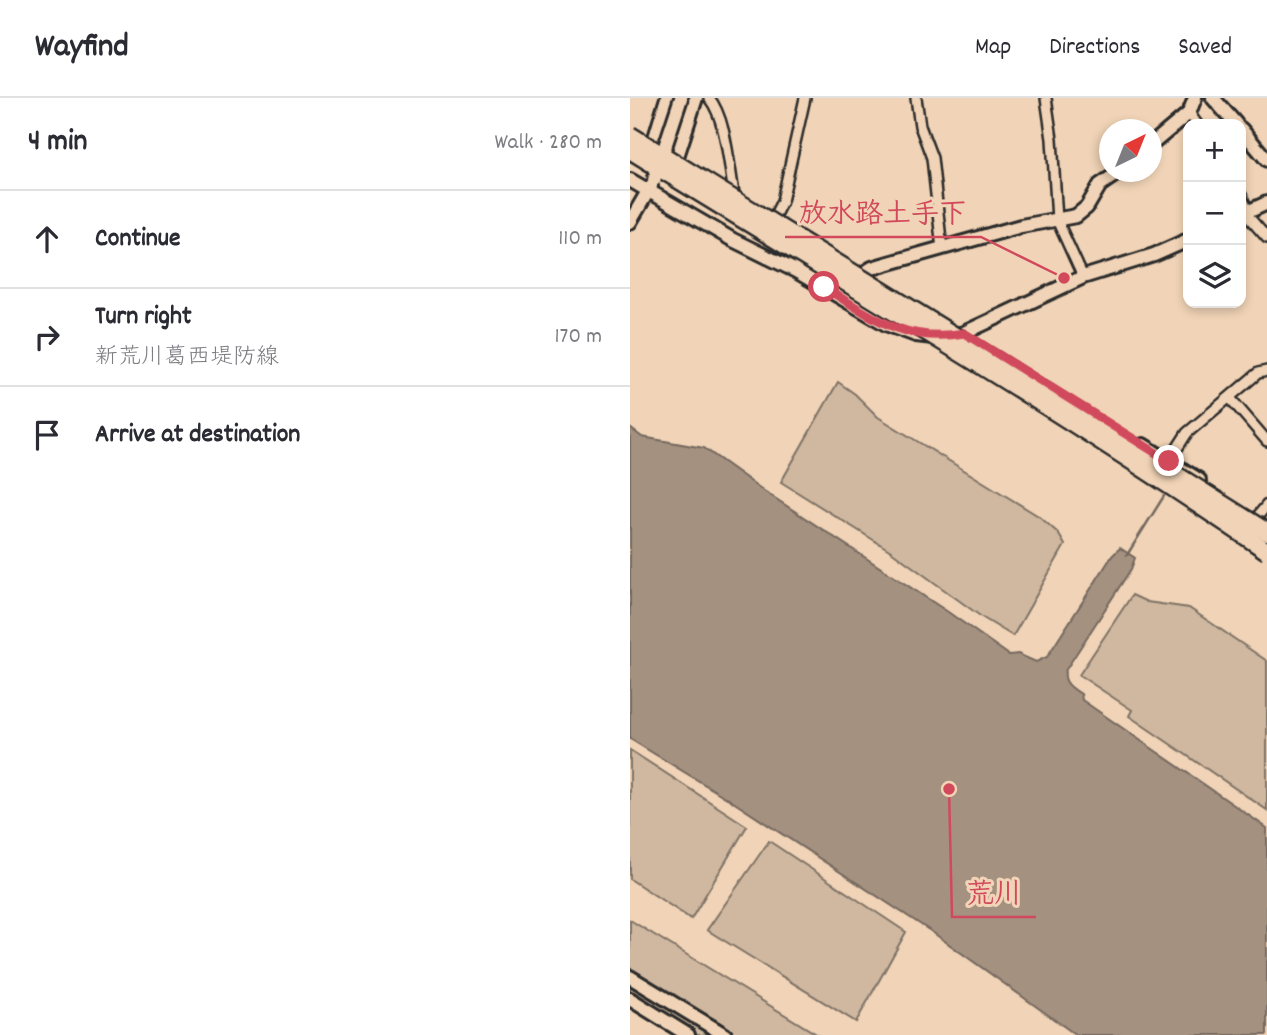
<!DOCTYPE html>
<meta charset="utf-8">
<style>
body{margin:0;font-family:Dekko,"Klee One",sans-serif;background:#f2f2f3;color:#2b2b33}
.controls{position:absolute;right:21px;top:21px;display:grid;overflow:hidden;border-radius:14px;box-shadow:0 4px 10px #0003}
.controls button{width:63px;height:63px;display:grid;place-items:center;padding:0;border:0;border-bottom:2px solid #e1e1e2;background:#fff;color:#2b2b33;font:35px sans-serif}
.compass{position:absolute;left:469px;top:21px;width:63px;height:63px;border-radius:50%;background:#fff;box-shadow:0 4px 10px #0003;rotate:43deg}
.stop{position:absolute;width:21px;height:21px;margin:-16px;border:5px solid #d1495b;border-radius:50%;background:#fff}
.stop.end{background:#d1495b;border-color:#fff;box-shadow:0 2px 7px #0008}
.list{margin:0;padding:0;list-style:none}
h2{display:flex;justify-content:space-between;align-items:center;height:91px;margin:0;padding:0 28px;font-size:30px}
h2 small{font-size:23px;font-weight:400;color:#7c7c81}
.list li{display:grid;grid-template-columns:46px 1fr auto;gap:21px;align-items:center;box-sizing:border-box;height:98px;padding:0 28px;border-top:2px solid #e1e1e2}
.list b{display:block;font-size:26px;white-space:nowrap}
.list p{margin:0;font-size:23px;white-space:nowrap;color:#7c7c81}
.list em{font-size:23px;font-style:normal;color:#7c7c81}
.icon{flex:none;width:38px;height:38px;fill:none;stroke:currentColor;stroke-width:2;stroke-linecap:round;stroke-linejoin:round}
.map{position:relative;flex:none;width:637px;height:937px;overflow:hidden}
header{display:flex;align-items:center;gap:42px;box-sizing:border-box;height:98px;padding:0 35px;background:#fff;border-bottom:2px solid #e1e1e2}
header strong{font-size:33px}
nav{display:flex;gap:38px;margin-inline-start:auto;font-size:24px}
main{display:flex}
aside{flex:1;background:#fff}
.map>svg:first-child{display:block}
.green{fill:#d0b8a0;stroke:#7e7266;stroke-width:2}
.water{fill:#a49180;stroke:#74685e;stroke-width:2}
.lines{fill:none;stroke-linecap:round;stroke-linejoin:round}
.stream{stroke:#74685e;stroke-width:2.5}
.street-casing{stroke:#2b2b2b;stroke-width:14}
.secondary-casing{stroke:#2b2b2b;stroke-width:18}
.street{stroke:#f1d4b7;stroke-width:9}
.secondary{stroke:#f1d4b7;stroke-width:12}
.secondary-bridge-casing{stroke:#2b2b2b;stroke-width:18;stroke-linecap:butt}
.highway-bridge-casing{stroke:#2b2b2b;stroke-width:21;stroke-linecap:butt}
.secondary-bridge{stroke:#f1d4b7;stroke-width:12}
.highway-bridge{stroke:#f1d4b7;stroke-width:16}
.route{stroke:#d1495b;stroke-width:9}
.leader{fill:none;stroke:#d1495b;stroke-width:2.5}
.callout-dot{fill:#d1495b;stroke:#f1d4b7;stroke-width:2.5}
.callout-label{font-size:28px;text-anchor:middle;font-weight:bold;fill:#d1495b;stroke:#f1d4b7;stroke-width:6;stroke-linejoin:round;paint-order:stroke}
</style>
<header>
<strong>Wayfind</strong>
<nav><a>Map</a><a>Directions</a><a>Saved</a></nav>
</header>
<main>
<aside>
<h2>4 min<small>Walk · 280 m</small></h2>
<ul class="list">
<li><svg class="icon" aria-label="ahead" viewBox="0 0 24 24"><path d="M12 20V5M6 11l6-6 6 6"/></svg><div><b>Continue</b></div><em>110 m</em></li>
<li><svg class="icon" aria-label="right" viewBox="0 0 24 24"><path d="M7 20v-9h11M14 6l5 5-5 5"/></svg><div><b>Turn right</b><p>新荒川葛西堤防線</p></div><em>170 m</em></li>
<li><svg class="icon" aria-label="arrive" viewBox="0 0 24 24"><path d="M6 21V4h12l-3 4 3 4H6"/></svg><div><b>Arrive at destination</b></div></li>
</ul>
</aside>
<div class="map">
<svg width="637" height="937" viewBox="0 0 637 937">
<rect width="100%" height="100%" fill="#f1d4b7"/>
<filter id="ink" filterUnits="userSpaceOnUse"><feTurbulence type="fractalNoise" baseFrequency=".0143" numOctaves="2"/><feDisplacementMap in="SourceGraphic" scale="14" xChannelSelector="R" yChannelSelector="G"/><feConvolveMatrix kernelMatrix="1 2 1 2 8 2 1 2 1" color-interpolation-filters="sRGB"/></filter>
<g filter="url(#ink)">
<g class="green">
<polygon points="208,284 225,296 248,319 410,419 428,435 435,447 383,538 353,520 261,453 151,384"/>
<polygon points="502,497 517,504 559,510 637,563 637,712 499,618 502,612 449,577"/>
<polygon points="0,652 117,728 61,821 0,781"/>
<polygon points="139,743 276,834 226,924 77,832"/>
<polygon points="0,822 188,937 103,937 0,873"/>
<polygon points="0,887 83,937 67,937 0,895"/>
</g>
<path class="water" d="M0 330 12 339 74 350 134 393 318 514 379 557 388 556 406 564 417 559 482 458 490 450 505 460 501 471 435 573C433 585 442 590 451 596L452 602 637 730V937H446L302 834 100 702 0 641Z"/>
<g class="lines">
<polyline class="stream" points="497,457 534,398"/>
<g class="street-casing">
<g id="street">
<path d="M79 0C96 20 99 68 104 95"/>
<polyline points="286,0 290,28 302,60 312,151"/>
<polyline points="416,0 422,41 427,122 453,179"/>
<polyline points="559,15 567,26"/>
<polyline points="611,97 618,113"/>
<polyline points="615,115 637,140"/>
<polyline points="144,119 152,103 175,0"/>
<polyline points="600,300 637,343"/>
<polyline points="539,363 557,335 628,275 637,273"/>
<polyline points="627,419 637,407"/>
</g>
</g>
<g class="secondary-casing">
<g id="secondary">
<polyline points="583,0 606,26"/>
<polyline points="611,31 637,62"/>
<polyline points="522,46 559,15 565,0"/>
<polyline points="20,56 37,0"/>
<polyline points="43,71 66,0"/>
<polyline points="0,82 103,142 166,173 256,226 286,237 303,239"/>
<polyline points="611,117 637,105"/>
<polyline points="0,124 21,88"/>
<polyline points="234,175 242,170 259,165 391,128 446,118 457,109 470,87 489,74"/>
<polyline points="321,238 334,235 453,179 524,157 558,142"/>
<polyline points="513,347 569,382"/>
<polyline points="0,879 95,937"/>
<polyline points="0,901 58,937"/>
</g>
</g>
<use href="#street" class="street"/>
<use href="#secondary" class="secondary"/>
<g class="secondary-bridge-casing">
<polyline id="secondary-bridge" points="24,82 51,0"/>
</g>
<g class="highway-bridge-casing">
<g id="highway-bridge">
<polyline points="0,37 364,262 637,434"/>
<path d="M0 52C213 184 430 311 637 453"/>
</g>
</g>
<use href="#secondary-bridge" class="secondary-bridge"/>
<use href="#highway-bridge" class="highway-bridge"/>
</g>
</g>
<g class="lines" filter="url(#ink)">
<path class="route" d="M194 189C240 218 276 246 334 235L539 363"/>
</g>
<path class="leader" d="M434 180L351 139H155M319 691L322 819H406"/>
<g class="callout-dot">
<circle cx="434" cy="180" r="7"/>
<circle cx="319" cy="691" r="7"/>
</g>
<g class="callout-label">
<text x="253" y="124">放水路土手下</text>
<text x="364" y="804">荒川</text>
</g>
</svg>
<div class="controls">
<button>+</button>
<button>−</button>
<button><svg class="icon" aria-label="layers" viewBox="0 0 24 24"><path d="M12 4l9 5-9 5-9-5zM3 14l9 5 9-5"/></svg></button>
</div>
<svg class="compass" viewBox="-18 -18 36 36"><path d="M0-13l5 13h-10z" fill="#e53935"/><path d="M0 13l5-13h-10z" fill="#7c7c81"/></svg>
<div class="stop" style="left:194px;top:189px"></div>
<div class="stop end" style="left:539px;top:363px"></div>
</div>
</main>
